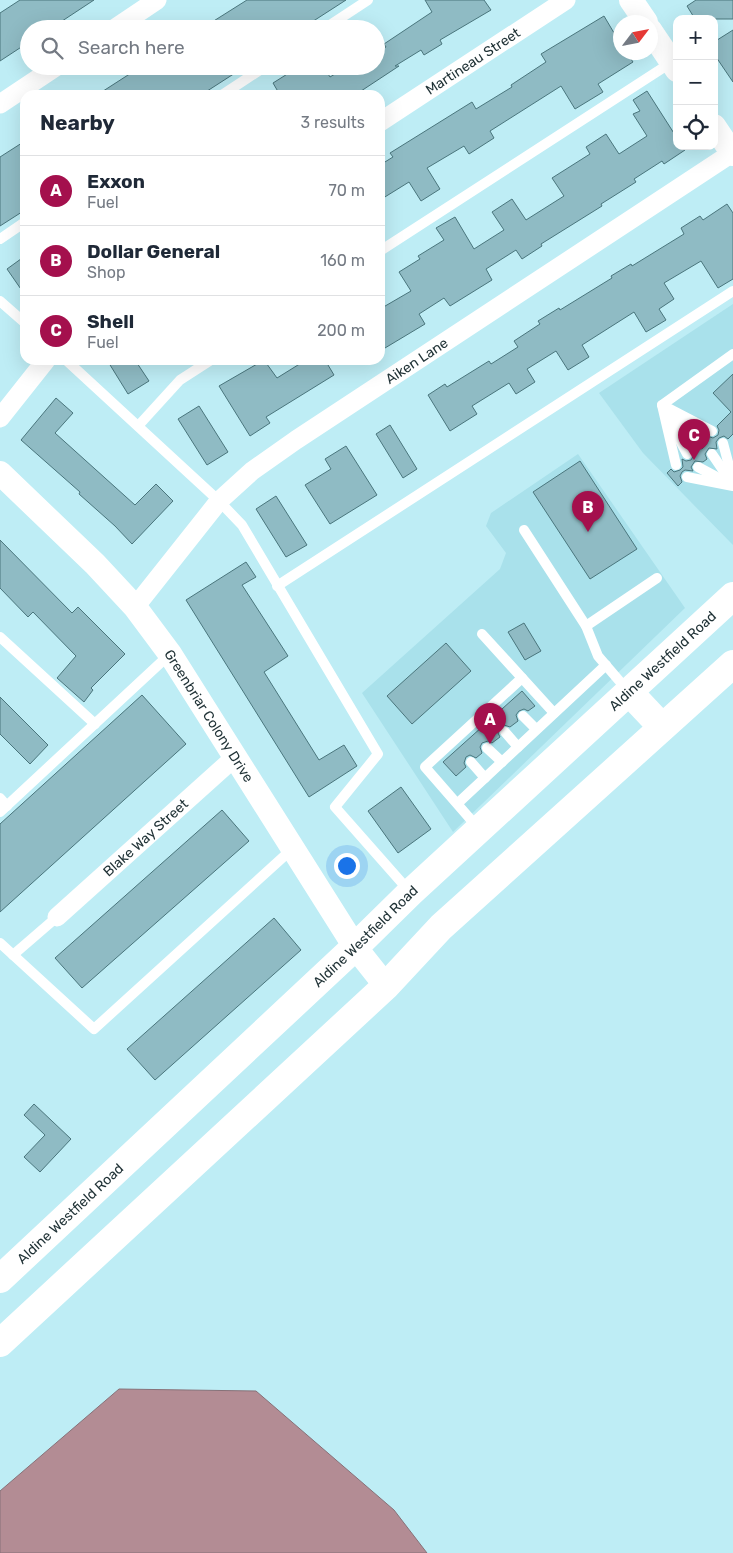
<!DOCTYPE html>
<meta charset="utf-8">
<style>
body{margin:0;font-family:Rubik,sans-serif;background:#f2f2f3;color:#1f2937}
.controls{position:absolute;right:15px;top:15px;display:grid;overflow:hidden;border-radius:10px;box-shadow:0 5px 20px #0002}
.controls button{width:45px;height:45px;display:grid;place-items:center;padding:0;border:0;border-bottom:1px solid #e0e1e3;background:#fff;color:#1f2937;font:25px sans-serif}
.compass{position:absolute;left:613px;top:15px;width:45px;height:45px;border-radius:50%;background:#fff;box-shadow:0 5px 20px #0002;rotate:58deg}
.you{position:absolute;left:346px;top:865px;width:18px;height:18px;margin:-12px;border:4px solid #fff;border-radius:50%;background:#1a73e8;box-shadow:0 0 0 8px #1a73e833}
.badge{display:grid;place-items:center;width:32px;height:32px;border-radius:50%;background:#a4104d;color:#fff;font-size:16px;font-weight:700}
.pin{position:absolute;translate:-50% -41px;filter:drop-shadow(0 1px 2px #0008)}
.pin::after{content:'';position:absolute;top:26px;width:18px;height:15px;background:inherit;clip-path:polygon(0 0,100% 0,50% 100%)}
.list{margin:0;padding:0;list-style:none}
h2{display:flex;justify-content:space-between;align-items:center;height:65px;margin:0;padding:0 20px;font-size:21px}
h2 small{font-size:16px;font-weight:400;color:#747a83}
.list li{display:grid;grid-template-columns:32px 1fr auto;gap:15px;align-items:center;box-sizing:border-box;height:70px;padding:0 20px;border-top:1px solid #e0e1e3}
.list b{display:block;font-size:19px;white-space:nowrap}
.list p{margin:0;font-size:16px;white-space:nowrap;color:#747a83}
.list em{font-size:16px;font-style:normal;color:#747a83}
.icon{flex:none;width:28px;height:28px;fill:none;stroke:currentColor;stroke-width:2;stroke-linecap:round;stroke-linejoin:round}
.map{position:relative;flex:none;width:733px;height:1553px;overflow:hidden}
.search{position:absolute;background:#fff;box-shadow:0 5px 20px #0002;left:20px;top:20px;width:365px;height:55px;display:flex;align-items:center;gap:12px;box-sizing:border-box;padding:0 18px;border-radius:28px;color:#747a83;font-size:19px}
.panel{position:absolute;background:#fff;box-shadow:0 5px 20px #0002;left:20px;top:90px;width:365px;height:275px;border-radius:15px}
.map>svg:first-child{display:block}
.built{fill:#a9e1eb}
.water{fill:#b38c94;stroke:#877178}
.building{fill:#8fbbc4;stroke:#4a767d}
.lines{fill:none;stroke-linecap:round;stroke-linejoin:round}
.service{stroke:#fff;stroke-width:10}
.minor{stroke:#fff;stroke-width:19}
.tertiary{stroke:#fff;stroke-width:24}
.secondary{stroke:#fff;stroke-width:28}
.labels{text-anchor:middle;stroke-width:4;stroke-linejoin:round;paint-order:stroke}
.street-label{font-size:14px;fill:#1f3135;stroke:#daf6fb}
</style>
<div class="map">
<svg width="733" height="1553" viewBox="0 0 733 1553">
<rect width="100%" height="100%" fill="#beedf5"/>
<g class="built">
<polygon points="733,304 733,545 643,453 599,393"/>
<polygon points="578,454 685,608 453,832 362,693 500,569 506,553 486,526 491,513"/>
</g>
<polygon class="water" points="119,1389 256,1391 394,1510 427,1553 0,1553 0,1491"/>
<g class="building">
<polygon points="20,0 94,0 50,29 29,29 29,42 0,61 0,13"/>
<polygon points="247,0 346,0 301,29 201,29"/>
<polygon points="425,0 484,0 491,10 440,40 442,44 424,55 421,50 395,66 399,66 355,95 280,95 273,83 300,66 323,66 330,77 348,66 376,66 376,53 386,47 384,44 432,12"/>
<polygon points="696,0 733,0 733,19 695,19 687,6"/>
<polygon points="604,16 620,43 620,52 626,52 633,62 598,84 603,92 575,109 561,86 490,131 494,138 469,154 464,146 427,168 440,189 421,201 409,182 380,200 380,165 393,157 390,153 472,102 476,109 512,87 511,85 546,62 541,54"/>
<polygon points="733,30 733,82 714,54 714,42"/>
<polygon points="142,66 246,66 201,95 97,95"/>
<polygon points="647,91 677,138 677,146 682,146 685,150 664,164 662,161 634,179 636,182 601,204 602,206 541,244 542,246 522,259 516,250 486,269 492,280 450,306 444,298 419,314 425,324 380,351 380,309 411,291 399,272 420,259 418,256 444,240 436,228 455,217 474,249 504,230 492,212 512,199 526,220 564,196 552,178 590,154 586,147 606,134 619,154 647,136 633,114 640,111 633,100"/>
<polygon points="25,141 25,210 0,226 0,157"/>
<polygon points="727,204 733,213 733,279 718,288 701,261 664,283 674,299 659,309 666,320 646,332 634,312 582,345 589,357 568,370 556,351 527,369 535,382 516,394 509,383 472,406 477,414 450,431 428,395 445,384 447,387 489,361 491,364 518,347 514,341 540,324 538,321 559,308 560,310 612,278 611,276 631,264 632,266 684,234 681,228 700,216 703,220"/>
<polygon points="25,256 25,295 7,269"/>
<polygon points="107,360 135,360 149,381 128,394"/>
<polygon points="264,360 277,378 306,360 325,360 334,375 266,417 270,423 250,436 219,386"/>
<polygon points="733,374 733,434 728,439 724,436 719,438 716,442 717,449 709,448 705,454 707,459 703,462 695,461 691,467 693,471 685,470 682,472 680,476 682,482 678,486 667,473 671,469 674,472 680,470 683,467 682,459 686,461 691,460 694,455 692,449 695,447 702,449 705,446 707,443 705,438 707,436 713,438 718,435 719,430 717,426 731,412 713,393"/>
<polygon points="56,398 73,413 55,433 135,505 156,484 173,501 132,544 115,526 79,494 80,492 21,440"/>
<polygon points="199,406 228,452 207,465 178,419"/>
<polygon points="390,425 417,469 403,478 376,434"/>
<polygon points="346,446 377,495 330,524 305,485 331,469 325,459"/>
<polygon points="580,461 637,549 590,579 533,492"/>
<polygon points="276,496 307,545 286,557 256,509"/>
<polygon points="0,540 72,613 78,607 125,654 91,688 93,690 84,702 57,678 76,656 33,612 28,617 0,588"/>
<polygon points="246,562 256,577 242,585 288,656 264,672 319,760 344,745 357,766 309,797 186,600"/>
<polygon points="524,623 541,651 525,660 508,632"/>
<polygon points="446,643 471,671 412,724 387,696"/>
<polygon points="522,691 535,706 528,711 524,709 519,711 516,715 518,721 510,727 504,725 500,727 498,733 500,737 492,743 488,741 482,743 480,747 482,753 476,758 470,755 466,757 464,763 466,767 456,776 443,762"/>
<polygon points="142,695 186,744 0,912 0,824"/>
<polygon points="0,697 48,745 30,764 0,734"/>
<polygon points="401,787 431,829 398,853 368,811"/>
<polygon points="222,810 249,841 82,988 55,958"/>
<polygon points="274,918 301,950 155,1080 127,1049"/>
<polygon points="34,1104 71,1139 40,1172 24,1157 45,1135 24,1115"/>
</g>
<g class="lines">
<g class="service">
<polyline points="324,29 368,0"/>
<polyline points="222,95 266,66"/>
<polyline points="0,239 25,222"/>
<polyline points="380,251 672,62"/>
<polyline points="0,301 25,323"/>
<polyline points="66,360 219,501 242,525 378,754 335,807 410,892"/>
<polyline points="662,405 676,465"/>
<polyline points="671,415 700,442"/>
<polyline points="669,420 687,454"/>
<polyline points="139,425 180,380 211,360"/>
<polyline points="712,431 662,405 733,354"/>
<polyline points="723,443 733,481"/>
<polyline points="712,454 731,482"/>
<polyline points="698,467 726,482"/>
<polyline points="687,477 733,486"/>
<polyline points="524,530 586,626 598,656 628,691"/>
<polyline points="277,586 733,291"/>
<polyline points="586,626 657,578"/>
<polyline points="482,634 554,713"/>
<polyline points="0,637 95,724"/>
<polyline points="523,716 536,729"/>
<polyline points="505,732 518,747"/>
<polyline points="487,748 502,762"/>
<polyline points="471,762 485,778"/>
<polyline points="0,798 7,806"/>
<polyline points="458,803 606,665"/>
<polyline points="0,812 170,654"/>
<polyline points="479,829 425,767 522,678"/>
<polyline points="0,943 94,1029 292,849"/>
<polyline points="13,955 57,917"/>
</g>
<g class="minor">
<polyline points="114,29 157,0"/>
<polyline points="0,104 57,66"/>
<path id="s1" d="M380 122 566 0"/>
<polyline points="0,418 46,360"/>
<path id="s2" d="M135 607 219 501 252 471 296 440 732 153"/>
<path id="s3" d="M57 917 234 758"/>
</g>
<g class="tertiary">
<polyline points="631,0 646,22"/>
<polyline points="650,30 677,70"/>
<polyline points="714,126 733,154"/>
<path id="s4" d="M0 473 95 564 135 607 170 654 355 947 386 986"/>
</g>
<g class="secondary">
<polyline points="629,692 662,727"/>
<path id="s5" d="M0 1279 355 947 410 893 733 596"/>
<polyline points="0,1343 386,986 441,927 733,664"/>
</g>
</g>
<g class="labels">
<g class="street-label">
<text dy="5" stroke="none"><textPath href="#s1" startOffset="111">Martineau Street</textPath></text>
<text dy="5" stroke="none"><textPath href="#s2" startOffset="378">Aiken Lane</textPath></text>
<text dy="5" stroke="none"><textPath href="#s5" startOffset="906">Aldine Westfield Road</textPath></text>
<text dy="5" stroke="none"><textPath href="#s4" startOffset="322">Greenbriar Colony Drive</textPath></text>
<text dy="5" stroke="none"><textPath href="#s3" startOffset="119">Blake Way Street</textPath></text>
<text dy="5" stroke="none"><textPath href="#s5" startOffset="501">Aldine Westfield Road</textPath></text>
<text dy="5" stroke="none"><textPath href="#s5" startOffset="96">Aldine Westfield Road</textPath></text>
</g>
</g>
</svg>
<div class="controls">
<button>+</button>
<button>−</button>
<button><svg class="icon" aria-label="locate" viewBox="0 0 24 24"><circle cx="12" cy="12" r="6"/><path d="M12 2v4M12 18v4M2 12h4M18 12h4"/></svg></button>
</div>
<svg class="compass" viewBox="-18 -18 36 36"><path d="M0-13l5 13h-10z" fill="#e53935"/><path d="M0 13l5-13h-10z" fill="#747a83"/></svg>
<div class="you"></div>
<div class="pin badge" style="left:490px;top:744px">A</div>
<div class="pin badge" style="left:588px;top:532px">B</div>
<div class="pin badge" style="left:694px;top:460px">C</div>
<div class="search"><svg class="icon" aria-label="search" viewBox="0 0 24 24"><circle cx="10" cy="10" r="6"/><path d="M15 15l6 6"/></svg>Search here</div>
<section class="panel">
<h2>Nearby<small>3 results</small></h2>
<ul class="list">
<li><span class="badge">A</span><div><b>Exxon</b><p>Fuel</p></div><em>70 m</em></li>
<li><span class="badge">B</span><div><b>Dollar General</b><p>Shop</p></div><em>160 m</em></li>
<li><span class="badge">C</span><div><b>Shell</b><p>Fuel</p></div><em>200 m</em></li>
</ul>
</section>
</div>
